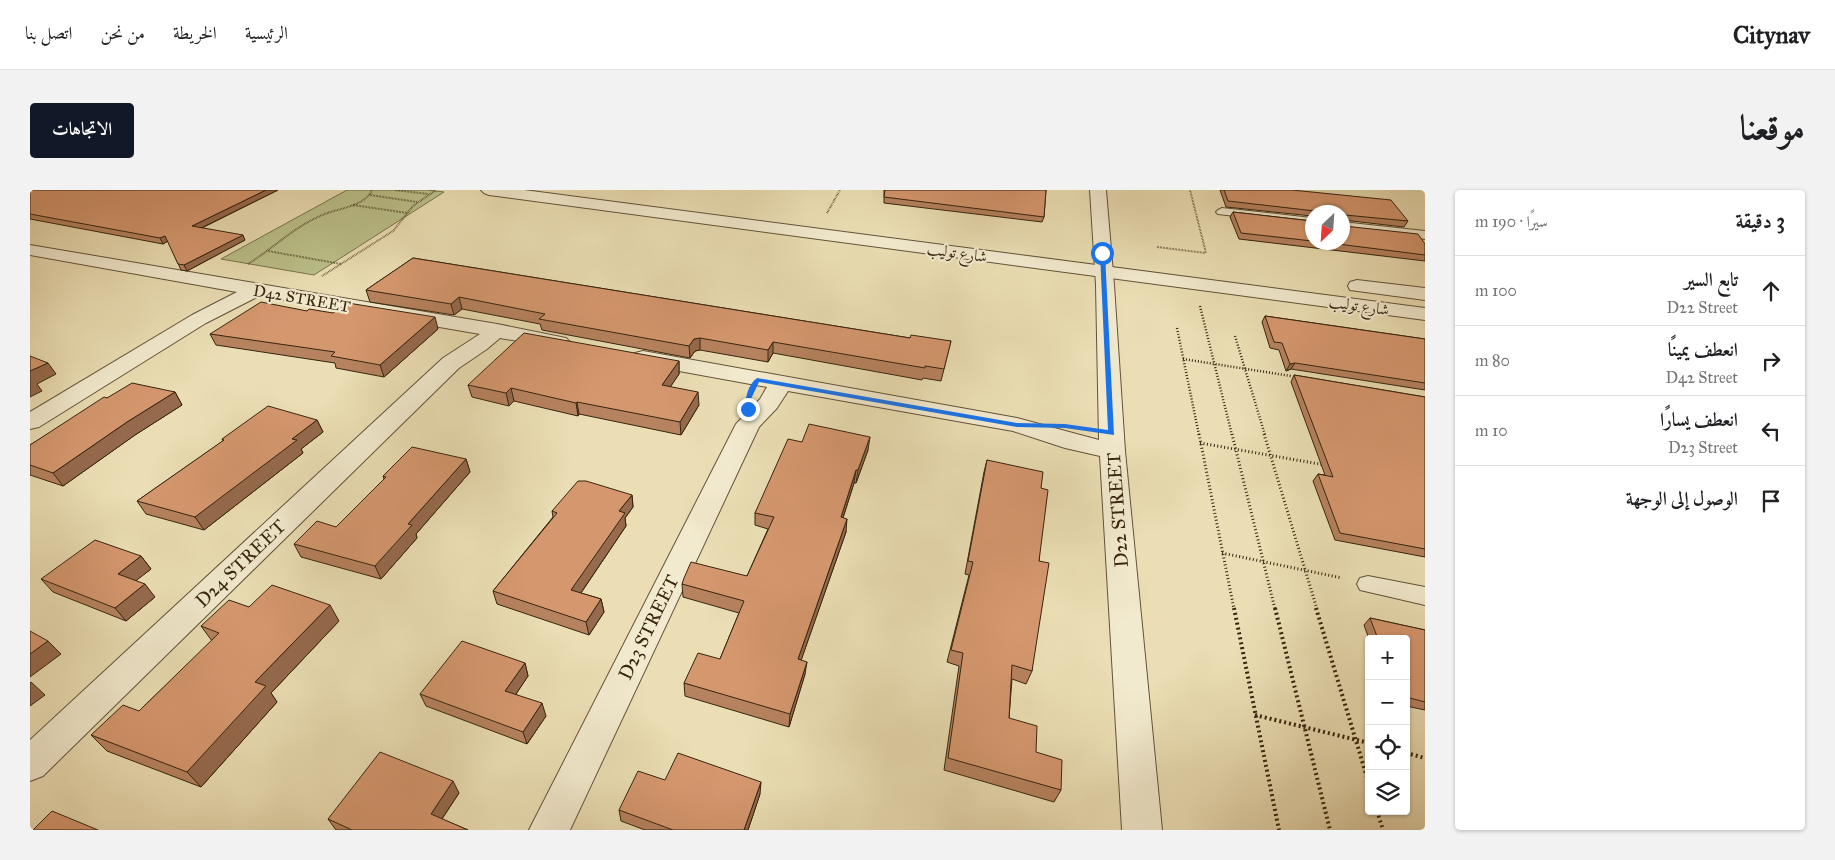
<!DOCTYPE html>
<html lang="ar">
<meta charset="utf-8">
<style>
body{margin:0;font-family:"IM FELL Great Primer",Amiri,serif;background:#f2f2f2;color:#202124;direction:rtl}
.controls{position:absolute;right:15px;bottom:15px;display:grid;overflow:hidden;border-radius:5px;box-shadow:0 1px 4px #0004}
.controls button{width:45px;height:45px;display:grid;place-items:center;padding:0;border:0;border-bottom:1px solid #e0e0e0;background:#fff;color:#202124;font:25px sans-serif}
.compass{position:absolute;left:1275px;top:15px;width:45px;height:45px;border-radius:50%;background:#fff;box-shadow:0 1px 4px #0004;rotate:205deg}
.stop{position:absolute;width:15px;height:15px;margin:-11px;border:4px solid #1a73e8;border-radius:50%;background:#fff}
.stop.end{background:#1a73e8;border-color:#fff;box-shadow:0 1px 5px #0008}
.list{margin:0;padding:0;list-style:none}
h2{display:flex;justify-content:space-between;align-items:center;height:65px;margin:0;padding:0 20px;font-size:21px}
h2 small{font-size:16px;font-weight:400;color:#757577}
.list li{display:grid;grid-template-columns:32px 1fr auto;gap:15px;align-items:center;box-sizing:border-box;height:70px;padding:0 20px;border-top:1px solid #e0e0e0}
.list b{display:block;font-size:19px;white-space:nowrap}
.list p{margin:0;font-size:16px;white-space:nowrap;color:#757577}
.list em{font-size:16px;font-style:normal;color:#757577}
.icon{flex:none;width:28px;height:28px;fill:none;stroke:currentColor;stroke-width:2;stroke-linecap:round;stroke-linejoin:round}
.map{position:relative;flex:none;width:1395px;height:640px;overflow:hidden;direction:ltr;border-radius:5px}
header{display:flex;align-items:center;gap:30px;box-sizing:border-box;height:70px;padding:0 25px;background:#fff;border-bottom:1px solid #e0e0e0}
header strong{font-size:24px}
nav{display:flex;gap:28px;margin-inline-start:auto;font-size:18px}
.intro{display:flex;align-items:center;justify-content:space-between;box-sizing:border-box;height:120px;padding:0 30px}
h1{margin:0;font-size:35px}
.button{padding:12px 22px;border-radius:5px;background:#111827;color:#fff;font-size:18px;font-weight:700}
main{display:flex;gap:30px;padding:0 30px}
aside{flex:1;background:#fff;border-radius:5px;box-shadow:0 1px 4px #0004}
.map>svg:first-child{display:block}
.green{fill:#bbc08a;stroke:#78724c}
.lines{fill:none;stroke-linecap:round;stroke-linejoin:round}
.service-casing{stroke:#635338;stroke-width:2}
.minor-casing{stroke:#635338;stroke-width:2}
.tertiary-casing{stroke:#635338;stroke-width:2}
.path-far3{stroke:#36250f;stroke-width:2;stroke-dasharray:0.5 1;stroke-linecap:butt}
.path-far2{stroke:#36250f;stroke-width:2.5;stroke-dasharray:1 2;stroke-linecap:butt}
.path-far1{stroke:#36250f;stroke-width:3;stroke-dasharray:1 2.5;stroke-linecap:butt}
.path{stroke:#36250f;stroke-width:4;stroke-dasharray:2 3;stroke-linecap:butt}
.service{fill:#f2eace;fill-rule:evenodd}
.minor{fill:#f2eace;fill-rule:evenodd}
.tertiary{fill:#f2eace;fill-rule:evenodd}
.wall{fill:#b7825f;stroke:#36250f}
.shaded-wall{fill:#956a4d;stroke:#36250f}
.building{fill:#d5976e;stroke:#36250f}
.route{fill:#1a73e8}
.labels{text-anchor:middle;stroke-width:4.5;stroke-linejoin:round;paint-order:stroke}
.far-street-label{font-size:16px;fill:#36250f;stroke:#f2eace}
.street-label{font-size:19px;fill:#36250f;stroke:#f2eace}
</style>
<header>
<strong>Citynav</strong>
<nav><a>الرئيسية</a><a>الخريطة</a><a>من نحن</a><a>اتصل بنا</a></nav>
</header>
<div class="intro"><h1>موقعنا</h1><a class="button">الاتجاهات</a></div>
<main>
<aside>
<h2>3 دقيقة<small>سيرًا · 190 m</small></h2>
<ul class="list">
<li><svg class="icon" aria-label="ahead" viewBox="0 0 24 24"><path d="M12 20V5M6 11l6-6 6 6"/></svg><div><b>تابع السير</b><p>D22 Street</p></div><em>100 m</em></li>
<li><svg class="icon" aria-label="right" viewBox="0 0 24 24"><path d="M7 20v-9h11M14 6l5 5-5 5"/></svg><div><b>انعطف يمينًا</b><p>D42 Street</p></div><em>80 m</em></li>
<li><svg class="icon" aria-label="left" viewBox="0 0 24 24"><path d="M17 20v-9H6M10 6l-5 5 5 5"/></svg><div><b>انعطف يسارًا</b><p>D23 Street</p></div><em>10 m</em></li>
<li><svg class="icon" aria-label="arrive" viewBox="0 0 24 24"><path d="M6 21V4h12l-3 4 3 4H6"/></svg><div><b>الوصول إلى الوجهة</b></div></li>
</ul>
</aside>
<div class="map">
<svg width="1395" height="640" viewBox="0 0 1395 640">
<rect width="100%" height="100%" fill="#ebdeb4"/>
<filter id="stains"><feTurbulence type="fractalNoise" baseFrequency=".004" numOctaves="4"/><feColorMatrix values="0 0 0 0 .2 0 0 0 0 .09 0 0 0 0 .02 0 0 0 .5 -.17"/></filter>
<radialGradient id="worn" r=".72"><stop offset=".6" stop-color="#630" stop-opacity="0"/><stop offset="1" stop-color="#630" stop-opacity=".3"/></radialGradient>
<polygon class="green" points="317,0 397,0 414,2 284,85 191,69"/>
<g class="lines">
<g class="service-casing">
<g id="service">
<polygon points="1192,18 1282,28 1282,35 1188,24 1186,22 1188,20"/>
<polygon points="1312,32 1395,41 1395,49 1312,40"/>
<polygon points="1338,386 1395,397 1395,415 1330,400 1327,394 1330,388"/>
</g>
</g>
<g class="minor-casing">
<g id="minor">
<polygon points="1060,0 1076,0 1084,95 1095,261 1132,640 1092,640 1070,266 1035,258 983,241 758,201 747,218 729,237 540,640 499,640 706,234 730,209 737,197 605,173 602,168 605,163 613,161 987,228 1069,250 1066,95"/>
<polygon points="0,55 467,134 536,148 540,152 536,156 529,158 470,148 457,159 429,178 13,586 0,591 0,550 413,168 450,144 229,106 176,133 9,237 0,239 0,222 162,125 207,102 0,65"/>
</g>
</g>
<g class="tertiary-casing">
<g id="tertiary">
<polygon points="451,0 494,0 1395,118 1395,130 459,5 454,3"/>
<polygon points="1327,90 1395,98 1395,110 1320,100 1318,96 1320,92"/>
</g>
</g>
<g class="path-far3">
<polyline points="365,0 398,4"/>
<polyline points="340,5 387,12"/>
<polyline points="323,15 377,23"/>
<polyline points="797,23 810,0"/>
<polyline points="1127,57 1176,63 1160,0"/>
<polyline points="238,61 311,74"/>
<path d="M218 74C245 57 266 35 295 24 310 18 335 16 342 0"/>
<polyline points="292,86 363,41 383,16 406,0"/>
</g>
<g class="path-far2">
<polyline points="1170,116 1202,245"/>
<polyline points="1147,138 1169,245"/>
<polyline points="1205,146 1235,245"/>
<polyline points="1153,169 1261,186"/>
</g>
<g class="path-far1">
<polyline points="1169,244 1204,419"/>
<polyline points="1202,244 1245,419"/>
<polyline points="1234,244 1287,419"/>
<polyline points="1170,253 1295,275"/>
<polyline points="1192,363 1312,388"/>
</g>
<g class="path">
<polyline points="1204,418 1249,640"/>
<polyline points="1245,418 1300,640"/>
<polyline points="1286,418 1339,594"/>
<polyline points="1225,525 1339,553"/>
<polyline points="1376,563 1395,568"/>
<polyline points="1347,621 1353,640"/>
</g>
<use href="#service" class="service"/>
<use href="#minor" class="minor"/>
<use href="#tertiary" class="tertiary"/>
</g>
<g class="wall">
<polygon points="0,0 248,0 172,38 215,50 157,81 151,80 138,51 133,54 0,29"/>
<polygon points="854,0 1016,0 1014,27 1012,32 854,13"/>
<polygon points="1190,0 1262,0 1378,31 1374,37 1313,30 1314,36 1395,54 1395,71 1209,49 1200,27 1203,22 1282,31 1282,52 1312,52 1312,22 1282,22 1282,26 1196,17"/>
<polygon points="383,68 880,148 921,151 911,191 893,188 892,190 743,163 738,172 670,160 665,161 660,168 512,140 510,134 432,119 424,125 340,112 336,100"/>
<polygon points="277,121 408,139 354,187 306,178 305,173 186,155 180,144"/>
<polygon points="1235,126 1395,149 1395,200 1261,179 1256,181 1249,160 1240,158 1232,132"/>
<polygon points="649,171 649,184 640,197 669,215 651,245 549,224 548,226 484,211 479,216 442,207 438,195"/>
<polygon points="1264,185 1395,207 1395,367 1305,350 1283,291 1288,284 1295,285 1261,192"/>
<polygon points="145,202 152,215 105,245 33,296 0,285 0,255 77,208"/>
<polygon points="287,230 293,242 271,259 273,263 174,340 116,324 107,311 193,251 192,249"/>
<polygon points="772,252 838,260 826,293 824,293 813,328 816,342 771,470 775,484 759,537 655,506 654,493 690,469 709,423 653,407 652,394 717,386 738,339 725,335 725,323"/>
<polygon points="436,269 440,282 386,344 387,348 351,389 271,367 264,354 306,337 354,289 353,286"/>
<polygon points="957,270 1011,298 1009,371 1002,481 996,494 982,489 979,528 1006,562 1031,600 1024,612 914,580 929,476 917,472 939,385 935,384 954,282"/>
<polygon points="602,305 603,317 595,328 596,336 551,403 571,409 574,422 559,445 467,414 463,401 523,327 522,321"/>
<polygon points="111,366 121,379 106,390 125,407 96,431 23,402 11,389"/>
<polygon points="219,417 309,431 241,503 247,512 171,597 77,561 61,545 109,521 182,451 171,436"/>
<polygon points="1340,428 1395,440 1395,520 1376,516 1376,449 1339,449 1334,435"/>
<polygon points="495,473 498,486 486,504 516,526 497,554 396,516 390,504"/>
<polygon points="429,603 412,629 438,640 306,640 298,629"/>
<polygon points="730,604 718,640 615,640 591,631 589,620"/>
</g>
<g class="shaded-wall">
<polygon points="236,0 248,0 165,41 162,36"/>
<polygon points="213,45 215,50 157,81 154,75"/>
<polygon points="135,46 138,51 133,54 130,48"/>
<polygon points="429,107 432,119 424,125 421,114"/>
<polygon points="405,127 408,139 354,187 350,175"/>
<polygon points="670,148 670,160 665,161 660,168 659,156 664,149"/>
<polygon points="743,152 743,163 738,172 738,160"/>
<polygon points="649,171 649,184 633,208 632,195"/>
<polygon points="18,173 26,184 7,194 12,201 0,207 0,181"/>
<polygon points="1265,173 1261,179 1256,181 1260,174"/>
<polygon points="481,198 484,211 479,216 476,203"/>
<polygon points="145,202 152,215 105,245 33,296 23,283 97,232"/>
<polygon points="668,202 669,215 651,245 650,232"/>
<polygon points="547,212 549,224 548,226 546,213"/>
<polygon points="287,230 293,242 271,259 273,263 174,340 165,327 262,249"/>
<polygon points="840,247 838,260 826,293 828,280"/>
<polygon points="436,269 440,282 386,344 387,348 351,389 345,376 378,334"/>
<polygon points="826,280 824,293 809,340 811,327"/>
<polygon points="602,305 603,317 595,328 596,336 544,413 541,400 589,321"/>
<polygon points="817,329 816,342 767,482 768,469"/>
<polygon points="111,366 121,379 98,397 88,384"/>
<polygon points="115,394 125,407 96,431 85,418"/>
<polygon points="571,409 574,422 559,445 556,432"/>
<polygon points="300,415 309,431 241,503 247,512 171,597 157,582 225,492"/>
<polygon points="18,451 31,464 0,487 0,464"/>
<polygon points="777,472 775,484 759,537 760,524"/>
<polygon points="495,473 498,486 480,513 475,501"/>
<polygon points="1,492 15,505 0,516 0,493"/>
<polygon points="512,513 516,526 497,554 493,542"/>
<polygon points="423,591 429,603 407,636 401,624"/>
<polygon points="731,592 730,604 718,640 714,640"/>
</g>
<g class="building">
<polygon points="0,0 236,0 162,36 213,45 154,75 148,74 135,46 130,48 0,24"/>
<polygon points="855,0 1016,0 1014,27 854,7"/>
<polygon points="1194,0 1262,0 1361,10 1378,31 1315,25 1313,27 1314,36 1388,44 1395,54 1395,65 1292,52 1312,52 1312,22 1287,22 1285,21 1198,11"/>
<polygon points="1203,22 1282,31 1282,51 1211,43"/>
<polygon points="383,68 880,148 881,145 921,151 914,179 895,176 895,178 743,152 738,160 670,148 664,149 659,156 509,129 515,124 429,107 421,114 336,100"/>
<polygon points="231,112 277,121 279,119 303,123 318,113 405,127 350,175 301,166 305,162 180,144"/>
<polygon points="1235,126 1395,149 1395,193 1265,173 1260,174 1252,153 1244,152"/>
<polygon points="494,143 649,171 632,195 668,202 650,232 547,212 546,213 481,198 476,203 438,195"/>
<polygon points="0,166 18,173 0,181"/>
<polygon points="1264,185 1395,207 1395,359 1310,343 1288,284 1303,287"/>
<polygon points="102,193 145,202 97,232 23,283 0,275 0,255 74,207 77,208"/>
<polygon points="238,216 287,230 262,249 267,250 165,327 107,311 194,250 192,249"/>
<polygon points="779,234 840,247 828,280 826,280 811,327 817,329 768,469 777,472 760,524 654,493 668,463 690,469 714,411 652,394 654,388 661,372 717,386 744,327 725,323 758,249 772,252"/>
<polygon points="382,257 436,269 378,334 382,335 345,376 264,354 287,331 306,337 356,287 353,286"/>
<polygon points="957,270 1013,282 1011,298 1018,300 1009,371 1019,373 1002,481 982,475 979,528 1007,536 1006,562 1032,570 1031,600 918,568 933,463 921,460 943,372 938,371"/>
<polygon points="548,291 556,291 602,305 589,321 595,323 541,400 571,409 556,432 463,401 527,323 522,321"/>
<polygon points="65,350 111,366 88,384 115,394 85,418 11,389"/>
<polygon points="242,395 300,415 225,492 236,496 157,582 61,545 93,515 109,521 189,443 171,436 199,410 219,417"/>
<polygon points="1340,428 1395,440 1395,512 1376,507 1376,449 1348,449"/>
<polygon points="0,441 18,451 0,464"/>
<polygon points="432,451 495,473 475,501 512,513 493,542 390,504"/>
<polygon points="350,562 423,591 401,624 438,640 322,640 298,629"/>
<polygon points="648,563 731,592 714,640 643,640 589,620 608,581 635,590"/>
<polygon points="22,621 68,640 3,640"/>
</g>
<path class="route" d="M1072 61 1075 63 1084 245 1035 238 987 237 729 192 721 209 722 219 718 221 715 219C715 209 718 194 727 188L987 233 1035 234 1078 240 1070 63Z"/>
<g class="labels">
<g class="far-street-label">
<text transform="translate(927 62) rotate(8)" y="6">شارع توليب</text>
<text transform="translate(272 108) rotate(10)" y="6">D42 STREET</text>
<text transform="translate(1329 115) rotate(8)" y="6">شارع توليب</text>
</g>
<g class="street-label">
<text transform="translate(1087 320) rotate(-94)" y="7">D22 STREET</text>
<text transform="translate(210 373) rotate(-44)" y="7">D24 STREET</text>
<text transform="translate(618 437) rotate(-64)" y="7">D23 STREET</text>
</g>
</g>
<rect width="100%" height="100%" filter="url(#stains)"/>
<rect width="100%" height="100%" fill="url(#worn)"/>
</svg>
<div class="controls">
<button>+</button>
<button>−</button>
<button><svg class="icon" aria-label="locate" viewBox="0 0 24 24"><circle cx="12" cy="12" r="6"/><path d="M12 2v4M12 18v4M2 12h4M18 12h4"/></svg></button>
<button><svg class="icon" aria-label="layers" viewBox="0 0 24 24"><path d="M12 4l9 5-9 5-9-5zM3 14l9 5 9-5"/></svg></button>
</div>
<svg class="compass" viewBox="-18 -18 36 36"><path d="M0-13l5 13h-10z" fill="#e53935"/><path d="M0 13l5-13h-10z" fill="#757577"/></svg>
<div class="stop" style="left:1072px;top:63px"></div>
<div class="stop end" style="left:718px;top:219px"></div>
</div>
</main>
